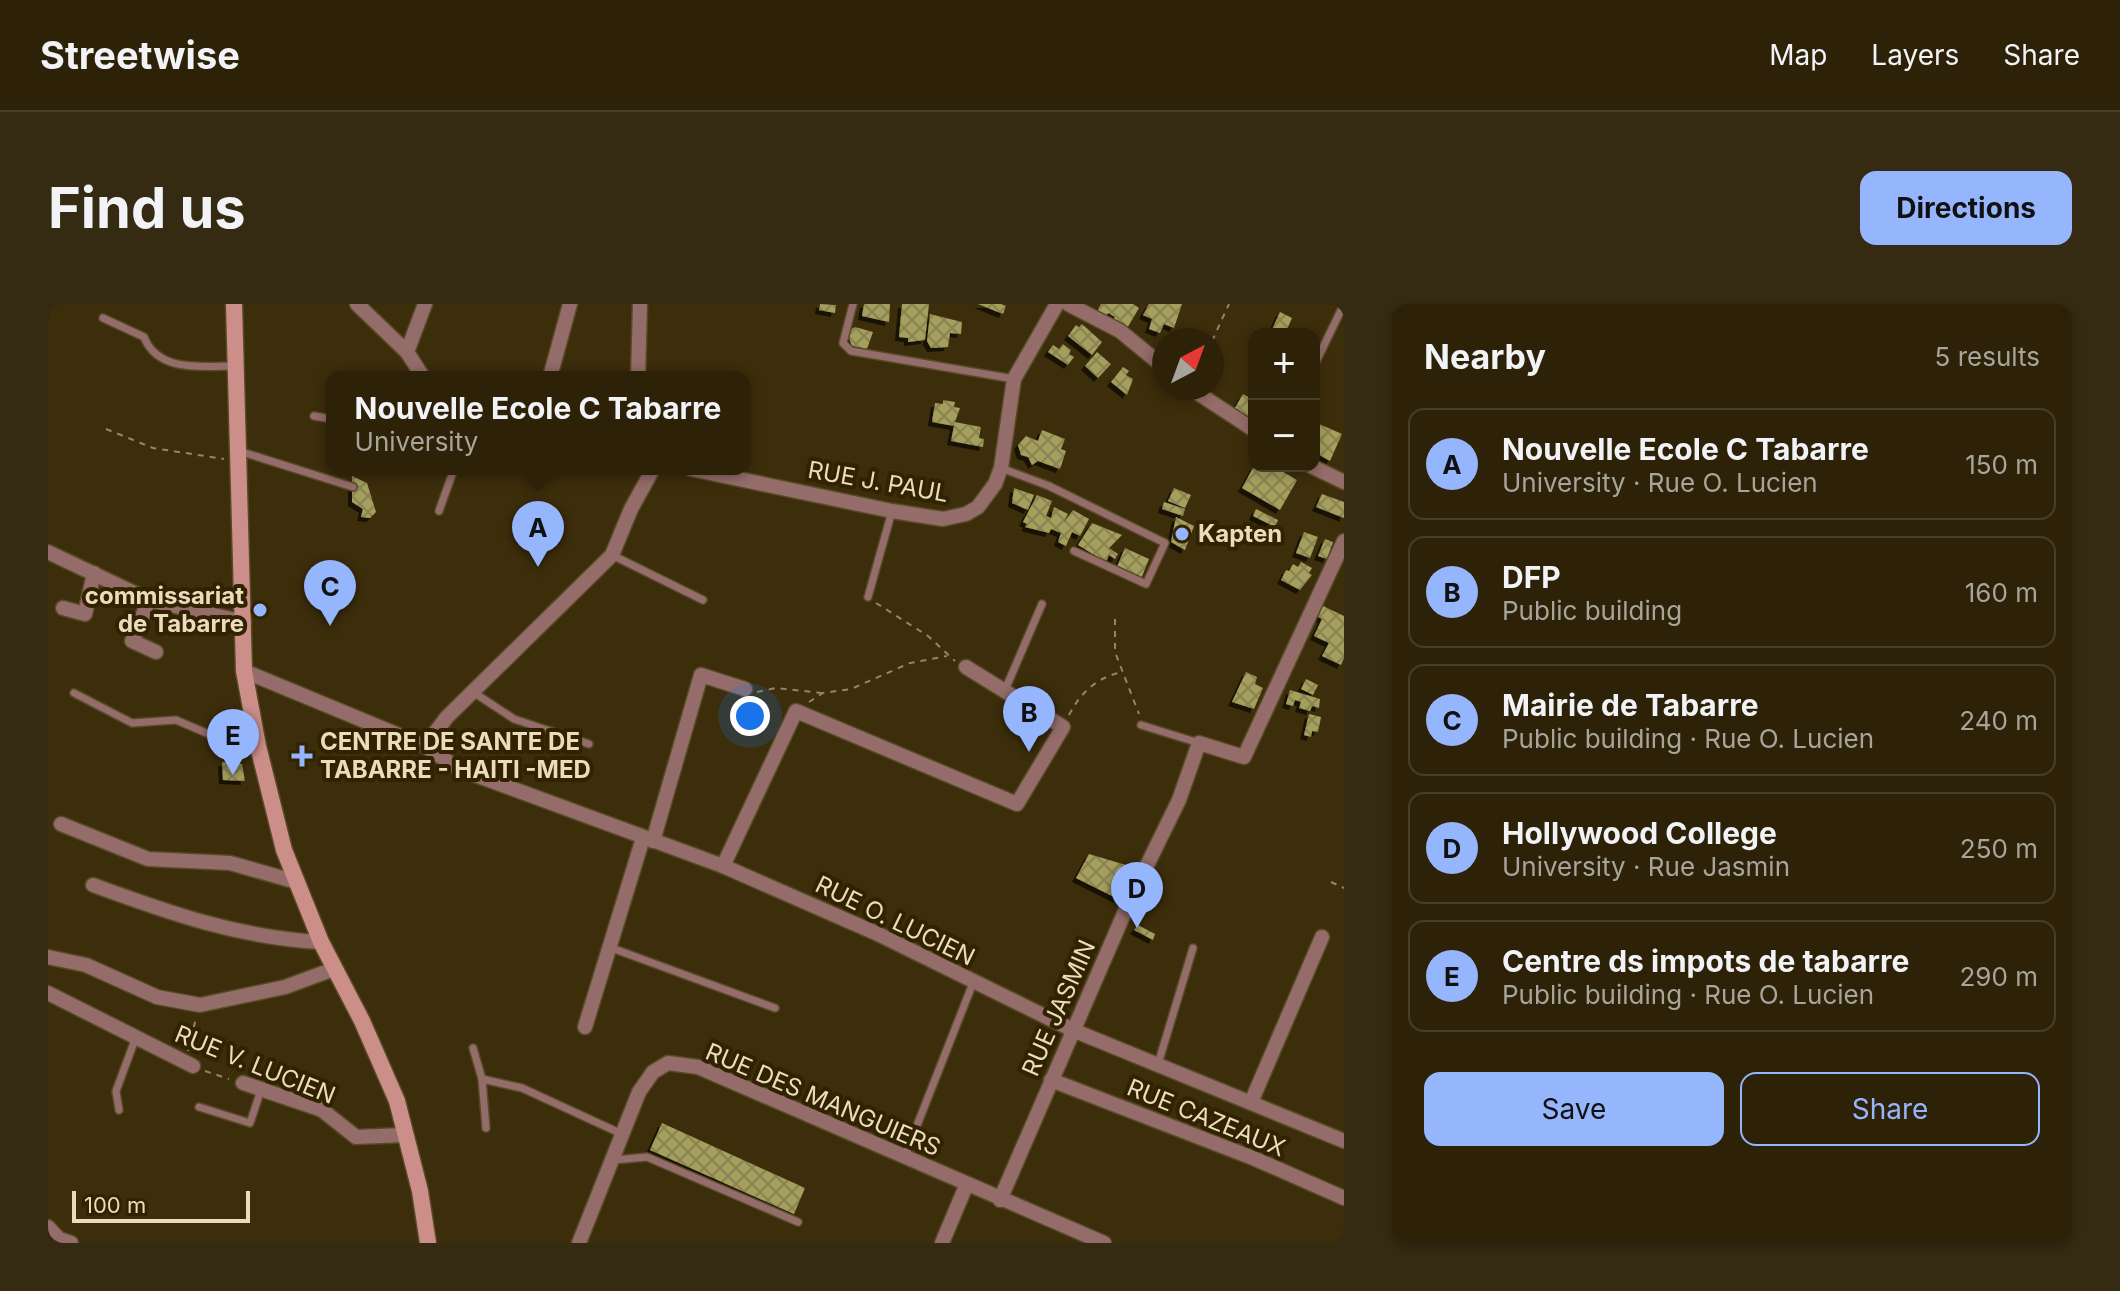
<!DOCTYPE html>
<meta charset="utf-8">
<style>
body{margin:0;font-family:Inter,sans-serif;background:#352a12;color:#f1f3f6}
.controls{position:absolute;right:24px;top:24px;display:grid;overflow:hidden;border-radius:16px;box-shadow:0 4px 12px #0003}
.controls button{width:72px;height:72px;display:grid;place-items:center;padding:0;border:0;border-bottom:2px solid #483f29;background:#2d2208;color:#f1f3f6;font:40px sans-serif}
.compass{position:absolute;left:1104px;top:24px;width:72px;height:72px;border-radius:50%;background:#2d2208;box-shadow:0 4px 12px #0003;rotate:41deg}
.scale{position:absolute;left:24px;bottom:20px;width:178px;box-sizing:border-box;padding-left:8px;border:4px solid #ebdcbd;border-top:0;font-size:22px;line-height:28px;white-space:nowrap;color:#ebdcbd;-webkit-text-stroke:6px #312301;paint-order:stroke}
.you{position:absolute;left:702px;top:412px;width:28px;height:28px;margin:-20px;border:6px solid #fff;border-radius:50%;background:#1a73e8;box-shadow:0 0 0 12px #1a73e833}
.badge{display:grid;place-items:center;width:52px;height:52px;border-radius:50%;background:#95b6fd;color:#111;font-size:26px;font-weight:700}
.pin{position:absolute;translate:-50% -66px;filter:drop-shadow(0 2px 4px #0008)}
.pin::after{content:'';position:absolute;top:42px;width:28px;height:24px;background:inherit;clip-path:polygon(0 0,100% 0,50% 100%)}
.popup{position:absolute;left:278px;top:67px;width:424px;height:104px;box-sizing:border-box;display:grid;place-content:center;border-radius:16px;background:#2d2208;filter:drop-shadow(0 2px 6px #0005);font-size:26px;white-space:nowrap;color:#a7a49c}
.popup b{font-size:30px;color:#f1f3f6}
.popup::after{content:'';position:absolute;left:50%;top:100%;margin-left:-16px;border:16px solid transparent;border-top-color:#2d2208}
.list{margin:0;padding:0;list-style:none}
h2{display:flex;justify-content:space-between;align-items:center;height:104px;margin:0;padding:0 32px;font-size:34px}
h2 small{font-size:26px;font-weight:400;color:#a7a49c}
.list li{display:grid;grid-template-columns:52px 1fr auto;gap:24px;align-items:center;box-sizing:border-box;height:112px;margin:0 16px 16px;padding:0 16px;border:2px solid #483f29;border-radius:16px}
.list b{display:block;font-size:30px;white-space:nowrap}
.list p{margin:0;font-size:26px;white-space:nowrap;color:#a7a49c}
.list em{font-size:26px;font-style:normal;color:#a7a49c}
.actions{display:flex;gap:16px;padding:24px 32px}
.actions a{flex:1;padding:18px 0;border:2px solid #95b6fd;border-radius:16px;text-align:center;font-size:28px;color:#95b6fd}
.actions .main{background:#95b6fd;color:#111}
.map{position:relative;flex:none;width:1296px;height:939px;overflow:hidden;border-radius:16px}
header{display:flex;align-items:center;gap:48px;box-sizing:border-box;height:112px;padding:0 40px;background:#2d2208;border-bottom:2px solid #483f29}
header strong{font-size:38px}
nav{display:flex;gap:44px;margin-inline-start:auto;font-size:28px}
.intro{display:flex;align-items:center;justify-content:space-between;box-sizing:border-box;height:192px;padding:0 48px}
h1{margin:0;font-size:56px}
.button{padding:20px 36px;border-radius:16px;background:#95b6fd;color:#111;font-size:28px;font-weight:700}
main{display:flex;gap:48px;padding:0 48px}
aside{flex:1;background:#2d2208;border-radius:16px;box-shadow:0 4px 12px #0003}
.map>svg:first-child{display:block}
.building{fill:url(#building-cross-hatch);filter:url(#shadow)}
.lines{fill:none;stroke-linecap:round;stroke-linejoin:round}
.lane-casing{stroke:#584927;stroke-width:10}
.street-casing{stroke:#584927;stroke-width:17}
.secondary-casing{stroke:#584927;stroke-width:19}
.path{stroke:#948564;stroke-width:2;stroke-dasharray:6 6;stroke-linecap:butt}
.lane{stroke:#946c69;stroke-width:7}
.street{stroke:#946c69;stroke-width:14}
.secondary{stroke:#cc8e89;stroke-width:16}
.poi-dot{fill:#95b6fd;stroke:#312301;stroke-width:3}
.labels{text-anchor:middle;stroke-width:8;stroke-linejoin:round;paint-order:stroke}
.street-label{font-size:24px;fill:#ebdcbd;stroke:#312301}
.poi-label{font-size:24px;font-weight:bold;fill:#ebdcbd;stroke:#312301;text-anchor:start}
</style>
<header>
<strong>Streetwise</strong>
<nav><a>Map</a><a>Layers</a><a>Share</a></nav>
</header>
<div class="intro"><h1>Find us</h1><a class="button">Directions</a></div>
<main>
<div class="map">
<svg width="1296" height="939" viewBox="0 0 1296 939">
<defs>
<pattern id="building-cross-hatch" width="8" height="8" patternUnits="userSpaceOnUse" patternTransform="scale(2)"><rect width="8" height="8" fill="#a49f5c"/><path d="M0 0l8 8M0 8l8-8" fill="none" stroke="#888352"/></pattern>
<filter id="shadow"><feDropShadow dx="-4" dy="4" stdDeviation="0" flood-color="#0009"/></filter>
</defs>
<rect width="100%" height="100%" fill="#3c2d0b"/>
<g class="building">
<polygon points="772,0 788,1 787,9 771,6"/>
<polygon points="816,0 842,0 841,18 814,12"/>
<polygon points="854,0 881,0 877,36 860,38 860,34 851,33"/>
<polygon points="930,0 953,0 958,2 955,10"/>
<polygon points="1053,0 1085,0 1091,4 1078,26 1064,18 1067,13 1060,9 1056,16 1047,11"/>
<polygon points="1101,0 1134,0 1126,24 1116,20 1112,29 1101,25 1104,15 1095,11"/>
<polygon points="1232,8 1244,14 1237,30 1222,30"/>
<polygon points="882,10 914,18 913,30 902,29 900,43 883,44 879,37"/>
<polygon points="1034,20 1054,38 1044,51 1020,32 1028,21 1031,23"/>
<polygon points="807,23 825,28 819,45 804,42 799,28"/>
<polygon points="1015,40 1023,46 1021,50 1026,53 1020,61 1000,48 1005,41 1011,45"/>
<polygon points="1049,48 1063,60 1050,74 1037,62"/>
<polygon points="1075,63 1081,67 1078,71 1085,75 1079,91 1063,78"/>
<polygon points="1206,87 1206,117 1201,119 1184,109 1195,90 1202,94"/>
<polygon points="895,96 907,98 906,103 912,104 907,118 933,123 931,134 936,135 935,143 903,137 906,122 884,118 887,99 895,100"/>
<polygon points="1269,119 1294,130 1282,157 1266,148"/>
<polygon points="994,126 1017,135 1013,145 1018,147 1012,165 990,157 984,161 980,153 973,151 970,141 978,132 990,137"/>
<polygon points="1206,162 1225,162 1249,176 1232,206 1194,184"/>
<polygon points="304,172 319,179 328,208 322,214 313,213 315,205 304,198"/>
<polygon points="966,184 986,191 980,206 964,199"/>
<polygon points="1126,184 1143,191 1137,204 1120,197"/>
<polygon points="1274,190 1296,198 1296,214 1268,203"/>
<polygon points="989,191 1004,197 998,212 1003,214 1006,203 1020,210 1016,218 1025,206 1041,215 1032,232 1024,228 1018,242 1010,238 1013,229 1003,225 1001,229 977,223 979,220 975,218"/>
<polygon points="1116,198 1137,205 1135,212 1114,205"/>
<polygon points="1208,205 1230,216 1227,223 1205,212"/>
<polygon points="1128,213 1146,222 1137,246 1123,238"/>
<polygon points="1044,219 1074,231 1061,244 1070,250 1067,255 1061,251 1058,258 1030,241"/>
<polygon points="1256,228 1270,233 1262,254 1248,249"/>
<polygon points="1277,235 1285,238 1279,255 1270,252"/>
<polygon points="1077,244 1101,255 1093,275 1068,265"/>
<polygon points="1253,258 1264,264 1261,269 1264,271 1252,286 1233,276 1238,266 1241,267 1245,260 1250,263"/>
<polygon points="1271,300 1296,312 1296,354 1293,361 1274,352 1281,339 1266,332 1274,315 1266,311"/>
<polygon points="1198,368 1209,373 1207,380 1215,384 1206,405 1184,398"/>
<polygon points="1258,375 1270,381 1265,391 1253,385"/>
<polygon points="1242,386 1272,395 1271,404 1264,402 1262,407 1251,404 1253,398 1247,396 1245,402 1238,400"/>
<polygon points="1261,410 1273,413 1270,428 1264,427 1263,433 1256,431"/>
<polygon points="174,458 194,460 197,477 175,476"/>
<polygon points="1041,550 1088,564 1070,595 1028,574"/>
<polygon points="1090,621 1107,630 1105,636 1086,626"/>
<polygon points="614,819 757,884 746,910 602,846"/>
</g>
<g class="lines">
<g class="lane-casing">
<g id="lane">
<polyline points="805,0 795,39 803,47 966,75"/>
<path d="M55 14 96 33C110 69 155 62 187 62"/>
<polyline points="1266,62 1296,0"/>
<polyline points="266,112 284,115"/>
<polyline points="191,147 305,183"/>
<polyline points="953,164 1001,182 1117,239 1098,280 1026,247"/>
<polyline points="391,207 406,165"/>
<polyline points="564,251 655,296"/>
<polyline points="820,293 844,207"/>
<polyline points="957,386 994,300"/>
<polyline points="425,388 466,415 541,440"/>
<polyline points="26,389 84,419 128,416 177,437 208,442"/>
<polyline points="1093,421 1151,439"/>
<polyline points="561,643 727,704"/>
<polyline points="425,744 434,775 438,824"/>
<polyline points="1110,760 1145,644"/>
<polyline points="434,775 474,784 574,830"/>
<polyline points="151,803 202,819 213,786"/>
<polyline points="71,806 68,787 88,733"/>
<polyline points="857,852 925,679"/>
<polyline points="566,856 599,853 750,918"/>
</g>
</g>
<g class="street-casing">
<g id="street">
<polyline points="309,0 359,48 375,73"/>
<polyline points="1020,0 1072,27 1116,63"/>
<polyline points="359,48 377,0"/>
<polyline points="502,73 522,0"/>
<polyline points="590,73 592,0"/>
<polyline points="1142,84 1206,126"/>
<polyline points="1263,162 1296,178"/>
<polyline points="643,165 844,207 895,215 918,210 930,203 947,180 953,164 966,75 1009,0"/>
<polyline points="0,248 101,296 196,318"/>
<polyline points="101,296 84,337 108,348"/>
<polyline points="15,304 37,310 46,269"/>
<polyline points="196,367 377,442 411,465 675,562 830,630 1027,727 1296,837"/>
<polyline points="377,442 399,413 564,251 583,205 605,165"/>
<polyline points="13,520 100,555 182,559 249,578"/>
<polyline points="605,537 653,371 697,385"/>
<polyline points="675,562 748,407 969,500 1015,423 918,363"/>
<path d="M45 581C121 609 192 634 273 638"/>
<polyline points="0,653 38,661 109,693 152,701 237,683 286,665"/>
<polyline points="0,689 145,762"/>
<polyline points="537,723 595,534"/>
<polyline points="1003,776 1205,854 1296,894"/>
<polyline points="195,779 274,806 308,833 357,831"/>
<polyline points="1204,796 1274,633"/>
<polyline points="952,896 1082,596 1131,496 1151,439 1196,453 1296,237"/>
<polyline points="0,923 11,935 23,939"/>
<polyline points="531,939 591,788 605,768 620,759 650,763 1056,939"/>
<polyline points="894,939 918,882"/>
</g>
</g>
<g class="secondary-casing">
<polyline id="secondary" points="186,0 196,367 210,442 236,546 273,638 314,717 349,797 372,887 380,939"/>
</g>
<g class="path">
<polyline points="1164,37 1181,0"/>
<polyline points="58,125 105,144 176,155"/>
<polyline points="828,299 880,332 907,357"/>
<polyline points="1067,315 1067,348 1091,410"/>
<polyline points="709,388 728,384 774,389"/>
<polyline points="761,398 775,389 803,385 862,359 899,352"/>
<path d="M1021 411C1033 388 1049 373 1075 368"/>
<polyline points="1283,578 1296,584"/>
<polyline points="140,747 148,714"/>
<polyline points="157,767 181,775"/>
</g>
<use href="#lane" class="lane"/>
<use href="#street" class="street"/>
<use href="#secondary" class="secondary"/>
</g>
<g class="poi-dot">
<circle cx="1134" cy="230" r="8"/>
<circle cx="212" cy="306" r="8"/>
<path d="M250 440h8v8h8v8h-8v8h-8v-8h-8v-8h8z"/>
</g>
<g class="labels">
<g class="street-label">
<text transform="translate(830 178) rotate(10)" y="8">RUE J. PAUL</text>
<text transform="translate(847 617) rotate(26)" y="8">RUE O. LUCIEN</text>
<text transform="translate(1011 704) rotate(-66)" y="8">RUE JASMIN</text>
<text transform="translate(207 761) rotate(22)" y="8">RUE V. LUCIEN</text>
<text transform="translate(775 796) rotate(23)" y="8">RUE DES MANGUIERS</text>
<text transform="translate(1158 814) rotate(22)" y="8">RUE CAZEAUX</text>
</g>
<g class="poi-label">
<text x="1150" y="238">Kapten</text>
<text x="196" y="300" text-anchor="end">commissariat<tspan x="196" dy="28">de Tabarre</tspan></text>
<text x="272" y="446">CENTRE DE SANTE DE<tspan x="272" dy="28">TABARRE - HAITI -MED</tspan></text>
</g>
</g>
</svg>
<div class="controls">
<button>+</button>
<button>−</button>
</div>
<svg class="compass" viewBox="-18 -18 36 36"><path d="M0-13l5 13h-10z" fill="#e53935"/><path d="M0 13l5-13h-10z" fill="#a7a49c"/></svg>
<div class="scale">100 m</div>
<div class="you"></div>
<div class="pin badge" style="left:490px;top:263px">A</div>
<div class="popup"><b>Nouvelle Ecole C Tabarre</b>University</div>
<div class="pin badge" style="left:981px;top:448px">B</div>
<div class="pin badge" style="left:282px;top:322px">C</div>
<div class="pin badge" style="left:1089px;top:624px">D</div>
<div class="pin badge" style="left:185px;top:471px">E</div>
</div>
<aside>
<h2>Nearby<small>5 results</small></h2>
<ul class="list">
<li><span class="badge">A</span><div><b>Nouvelle Ecole C Tabarre</b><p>University · Rue O. Lucien</p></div><em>150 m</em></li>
<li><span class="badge">B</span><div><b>DFP</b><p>Public building</p></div><em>160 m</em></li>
<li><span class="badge">C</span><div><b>Mairie de Tabarre</b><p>Public building · Rue O. Lucien</p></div><em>240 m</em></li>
<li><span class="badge">D</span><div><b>Hollywood College</b><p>University · Rue Jasmin</p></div><em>250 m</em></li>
<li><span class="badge">E</span><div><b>Centre ds impots de tabarre</b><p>Public building · Rue O. Lucien</p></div><em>290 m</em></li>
</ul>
<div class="actions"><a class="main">Save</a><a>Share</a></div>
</aside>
</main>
